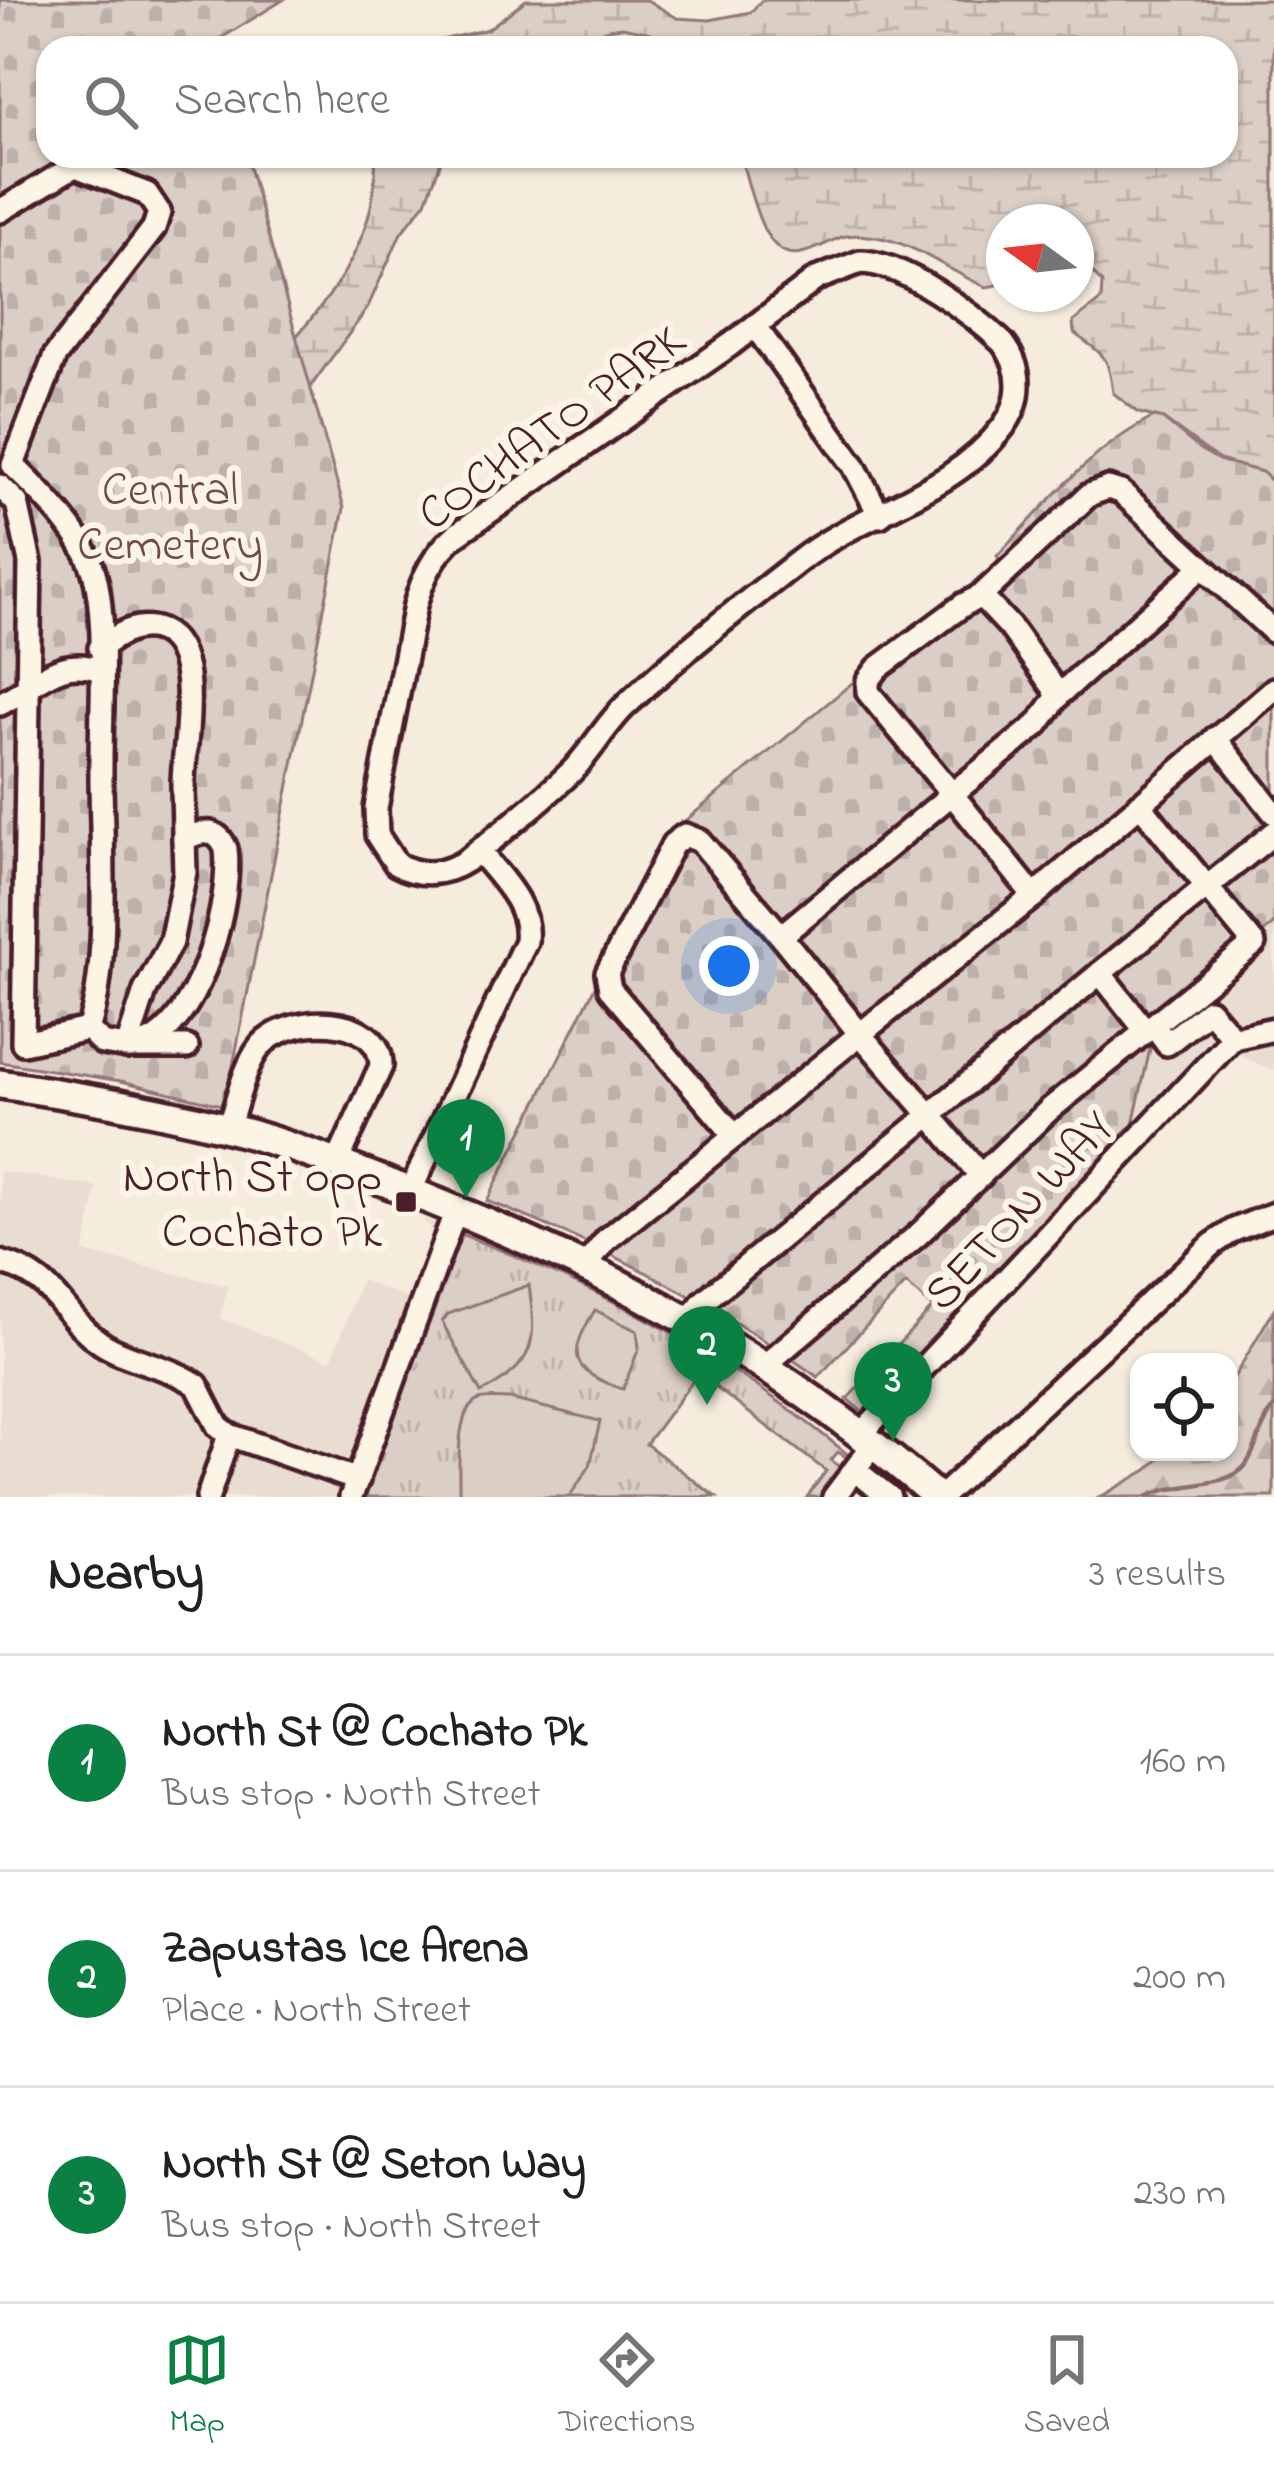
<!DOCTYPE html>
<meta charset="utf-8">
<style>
body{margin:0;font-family:"Indie Flower",sans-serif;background:#f6f6f6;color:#202124}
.controls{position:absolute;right:36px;bottom:36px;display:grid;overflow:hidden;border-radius:24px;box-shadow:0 3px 9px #0004}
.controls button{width:108px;height:108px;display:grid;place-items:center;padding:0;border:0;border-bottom:3px solid #e0e0e0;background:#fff;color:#202124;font:60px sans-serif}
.compass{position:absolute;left:986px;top:204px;width:108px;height:108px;border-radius:50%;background:#fff;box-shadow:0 3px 9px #0004;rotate:285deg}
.you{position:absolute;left:729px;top:966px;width:42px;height:42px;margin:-30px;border:9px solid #fff;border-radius:50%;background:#1a73e8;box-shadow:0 0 0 18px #1a73e833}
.badge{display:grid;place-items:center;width:78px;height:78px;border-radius:50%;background:#0b8043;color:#fff;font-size:39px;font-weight:700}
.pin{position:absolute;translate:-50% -99px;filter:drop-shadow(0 3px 6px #0008)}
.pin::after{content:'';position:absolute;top:63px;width:42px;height:36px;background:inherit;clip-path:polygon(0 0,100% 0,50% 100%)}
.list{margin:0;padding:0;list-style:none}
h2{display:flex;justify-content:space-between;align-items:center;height:156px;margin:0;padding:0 48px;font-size:51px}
h2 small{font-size:39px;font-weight:400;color:#757577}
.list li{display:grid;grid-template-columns:78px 1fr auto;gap:36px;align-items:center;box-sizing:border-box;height:216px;padding:0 48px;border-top:3px solid #e0e0e0}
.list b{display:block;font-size:45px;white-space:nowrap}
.list p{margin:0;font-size:39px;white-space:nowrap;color:#757577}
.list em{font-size:39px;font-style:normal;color:#757577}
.icon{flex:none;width:66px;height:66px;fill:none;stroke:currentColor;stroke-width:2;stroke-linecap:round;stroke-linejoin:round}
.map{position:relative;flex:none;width:1274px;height:1497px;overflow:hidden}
.search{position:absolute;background:#fff;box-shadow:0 3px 9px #0004;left:36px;right:36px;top:36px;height:132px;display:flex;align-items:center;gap:30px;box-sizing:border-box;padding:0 42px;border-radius:36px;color:#757577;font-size:45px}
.sheet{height:804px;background:#fff}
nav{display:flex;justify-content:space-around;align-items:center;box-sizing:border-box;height:168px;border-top:3px solid #e0e0e0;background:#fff;font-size:33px;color:#757577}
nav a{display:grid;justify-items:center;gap:6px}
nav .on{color:#0b8043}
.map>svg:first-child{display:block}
.built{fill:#e8ddd0}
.grass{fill:url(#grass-tufts);stroke:#927678;stroke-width:3}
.forest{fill:url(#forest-firs);stroke:#927678;stroke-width:3}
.wetland{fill:url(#wetland-marsh);stroke:#927678;stroke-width:3}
.cemetery{fill:url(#cemetery-stones);stroke:#927678;stroke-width:3}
.pitch{fill:#dbcec4;stroke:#927678;stroke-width:3}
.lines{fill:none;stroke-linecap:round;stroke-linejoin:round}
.stream{stroke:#8c6e70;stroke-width:4.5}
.minor-casing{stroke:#4a1f2b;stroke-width:30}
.major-casing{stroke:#4a1f2b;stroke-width:36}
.minor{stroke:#fcf5e5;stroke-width:21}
.major{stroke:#fcf5e5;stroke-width:27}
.poi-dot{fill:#4a1f2b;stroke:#fcf5e5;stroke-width:4.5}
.labels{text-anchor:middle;stroke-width:12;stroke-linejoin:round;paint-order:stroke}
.street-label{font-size:48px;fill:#4a1f2b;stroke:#fcf5e5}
.park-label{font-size:48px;fill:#6e4b51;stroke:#fcf5e5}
.poi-label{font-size:48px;fill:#4a1f2b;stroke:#fcf5e5;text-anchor:end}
</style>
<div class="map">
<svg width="1274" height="1497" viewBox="0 0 1274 1497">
<defs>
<pattern id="grass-tufts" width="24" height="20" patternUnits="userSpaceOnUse" patternTransform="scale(3)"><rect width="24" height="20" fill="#dbcec4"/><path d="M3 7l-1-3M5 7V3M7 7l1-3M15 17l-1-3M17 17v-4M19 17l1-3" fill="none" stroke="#bdb0a9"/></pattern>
<pattern id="forest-firs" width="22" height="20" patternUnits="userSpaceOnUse" patternTransform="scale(3)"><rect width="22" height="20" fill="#dbcec4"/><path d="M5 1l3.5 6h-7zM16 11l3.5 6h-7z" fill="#bdb0a9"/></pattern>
<pattern id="wetland-marsh" width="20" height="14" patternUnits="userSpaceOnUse" patternTransform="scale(3)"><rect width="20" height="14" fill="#dbcec4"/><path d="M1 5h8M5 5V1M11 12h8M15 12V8" fill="none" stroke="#bdb0a9"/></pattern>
<pattern id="cemetery-stones" width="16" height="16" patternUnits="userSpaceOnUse" patternTransform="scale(3)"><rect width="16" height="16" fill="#dbcec4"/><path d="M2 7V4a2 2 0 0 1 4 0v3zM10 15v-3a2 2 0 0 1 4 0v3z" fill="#bdb0a9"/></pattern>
</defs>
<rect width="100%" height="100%" fill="#f5ecde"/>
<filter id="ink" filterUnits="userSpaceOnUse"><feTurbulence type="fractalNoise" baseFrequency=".00833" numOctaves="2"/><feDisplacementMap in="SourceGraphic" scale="24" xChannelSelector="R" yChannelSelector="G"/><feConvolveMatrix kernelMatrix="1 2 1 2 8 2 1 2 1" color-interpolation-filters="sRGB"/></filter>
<g filter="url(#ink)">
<g class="built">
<polygon points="1274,923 1274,1072 1211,1040 1133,1124 1153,1036"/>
<polygon points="0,1171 97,1187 84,1252 228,1286 220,1318 331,1361 361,1280 409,1299 431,1238 430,1227 422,1218 461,1234 364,1497 0,1497"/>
</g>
<path class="grass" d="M461 1234C609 1292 727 1355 851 1457L849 1459 838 1452 831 1460 843 1470 821 1497H807L826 1471 698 1374 646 1444 716 1497H364Z"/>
<polygon class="forest" points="1274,1309 1274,1497 1100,1497 1147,1470 1167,1452 1229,1452 1229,1386"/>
<g class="wetland">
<path d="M526 0H647L677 18 710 20 751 12 762 0H1274V483L1262 472 1219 460 1163 419 1139 413 1113 393C1108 353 1104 356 1074 333L1073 322 1101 300 1102 283 1092 272 1076 265V222H1004V277L997 285 986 287C950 272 915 243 876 237 835 231 838 242 805 252 761 267 751 186 740 156H1226V48H674L651 33 622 27 608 29 561 48H429L438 41 488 29Z"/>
<path d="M375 156H443L426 202 401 233 367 309 309 389 270 365C325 307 380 242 375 156Z"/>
</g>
<g class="cemetery">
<polygon points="0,0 283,0 215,42 216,48 48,48 48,156 246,156 344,508 225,1106 121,1081 0,1062"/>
<path d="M1154 417 1163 419 1201 450 1219 460 1262 472 1274 483V923L1153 1036 1133 1124 864 1413 847 1399 933 1307 906 1284 818 1377C715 1304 605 1246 487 1201L674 830 1000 561 997 556C1045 506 1091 448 1154 417Z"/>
</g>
<g class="pitch">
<path d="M529 1285C537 1344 536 1363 481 1393L442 1322 448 1314Z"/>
<path d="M595 1310 637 1331 639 1348 623 1389C571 1371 566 1357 595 1310Z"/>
<path d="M510 1399 600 1421 590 1466 569 1497H459C460 1474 453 1410 479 1400 488 1397 501 1399 510 1399Z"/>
</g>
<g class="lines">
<path class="stream" d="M1147 1497C1171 1482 1227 1489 1245 1466 1258 1449 1260 1424 1274 1407"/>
<g class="minor-casing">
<g id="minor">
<path d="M76 166 147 194 159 212 154 228 55 356 13 465C43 495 84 533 95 576 107 623 101 710 101 761 100 836 112 961 88 1029"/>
<polyline points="0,211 86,159"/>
<path d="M860 262C903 262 973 314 1003 343 1023 369 1023 400 1003 427 952 494 863 511 799 561 740 607 678 655 624 707 605 726 592 750 573 770 541 802 504 830 469 859 445 875 422 878 396 864L377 835 376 808 415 605C423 577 434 554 456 535L730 345 816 279Z"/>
<polyline points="755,326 854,466 880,516"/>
<polyline points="0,486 17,503 30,562 23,1043 88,1029 102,1043 127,1047 145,991 171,942 185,872 184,839"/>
<polyline points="981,596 1010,627 1059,695 1037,725 952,794 868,692 868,681 878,668 963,605 981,596 1089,495 1108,488 1121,492 1274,632"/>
<path d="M100 648C117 635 138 621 161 631 204 650 184 743 183 782 183 801 184 820 184 839 202 831 217 827 226 849 232 902 202 1009 155 1039 146 1045 136 1045 127 1047H187"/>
<polyline points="1059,695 1202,567"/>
<path d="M0 704C36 686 58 655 100 670"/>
<polyline points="1215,738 1274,813"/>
<polyline points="1140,804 1207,887 1274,833"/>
<polyline points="781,936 700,841 685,835 673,844 607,973 610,989 735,1136 860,1034 781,936 952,794 1034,896"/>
<polyline points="1100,973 1207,887 1254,944 1146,1031"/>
<polyline points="1153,1025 1167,1044 1209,1010 1233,1038"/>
<polyline points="1233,1038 1274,1029"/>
<path d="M228 1128C237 1104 243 1069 259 1048 286 1012 382 1013 381 1066L337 1163"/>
<path d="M410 1192 526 941C530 904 501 879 479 851"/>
<path d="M0 1262C59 1278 59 1315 101 1343 130 1362 168 1365 197 1385L218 1426 229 1435 208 1497"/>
<polyline points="586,1265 606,1240 735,1136"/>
<polyline points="689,1319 704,1301 930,1115 860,1034 1034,896 1274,689"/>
<polyline points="764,1366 919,1234 1049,1110 1146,1031 1100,973 930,1115 981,1176"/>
<polyline points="229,1435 358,1480"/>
<polyline points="860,1435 1233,1038"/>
<polyline points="855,1470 889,1497"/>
<polyline points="351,1497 456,1210"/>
<polyline points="834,1497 873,1445"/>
<polyline points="941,1497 1213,1244 1234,1230 1274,1214"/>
</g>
</g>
<g class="major-casing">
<path id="major" d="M0 1084C84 1097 168 1111 250 1134 314 1153 376 1178 438 1203 627 1279 782 1362 937 1497"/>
</g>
<use href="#minor" class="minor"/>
<use href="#major" class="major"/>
</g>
</g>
<rect class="poi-dot" x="394" y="1190" width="24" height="24" rx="6"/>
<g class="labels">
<g class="street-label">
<text transform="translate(550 425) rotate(-36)" y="17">COCHATO PARK</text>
<text transform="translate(1017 1209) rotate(-47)" y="17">SETON WAY</text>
</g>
<g class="park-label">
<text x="170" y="504">Central<tspan x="170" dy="55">Cemetery</tspan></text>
</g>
<g class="poi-label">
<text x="382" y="1191">North St opp<tspan x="382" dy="55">Cochato Pk</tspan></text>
</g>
</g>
</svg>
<div class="controls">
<button><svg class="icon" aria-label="locate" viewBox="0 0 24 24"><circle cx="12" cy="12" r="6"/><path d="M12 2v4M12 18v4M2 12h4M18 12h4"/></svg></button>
</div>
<svg class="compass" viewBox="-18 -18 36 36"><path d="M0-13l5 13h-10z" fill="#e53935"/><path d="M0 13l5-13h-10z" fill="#757577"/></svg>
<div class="you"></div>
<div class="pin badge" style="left:466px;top:1198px">1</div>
<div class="pin badge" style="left:707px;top:1405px">2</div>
<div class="pin badge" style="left:893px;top:1441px">3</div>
<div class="search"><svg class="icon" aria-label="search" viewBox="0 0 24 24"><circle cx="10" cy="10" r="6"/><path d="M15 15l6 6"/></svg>Search here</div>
</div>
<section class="sheet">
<h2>Nearby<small>3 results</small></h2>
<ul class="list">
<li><span class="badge">1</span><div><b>North St @ Cochato Pk</b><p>Bus stop · North Street</p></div><em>160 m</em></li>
<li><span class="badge">2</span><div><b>Zapustas Ice Arena</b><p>Place · North Street</p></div><em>200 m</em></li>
<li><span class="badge">3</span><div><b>North St @ Seton Way</b><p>Bus stop · North Street</p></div><em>230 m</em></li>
</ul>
</section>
<nav>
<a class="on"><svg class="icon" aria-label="map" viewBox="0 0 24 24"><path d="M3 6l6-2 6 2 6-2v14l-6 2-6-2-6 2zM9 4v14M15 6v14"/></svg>Map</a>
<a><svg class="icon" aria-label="directions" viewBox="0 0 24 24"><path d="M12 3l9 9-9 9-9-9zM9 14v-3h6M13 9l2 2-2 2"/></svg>Directions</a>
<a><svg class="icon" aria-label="saved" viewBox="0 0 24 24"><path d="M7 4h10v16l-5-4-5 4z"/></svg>Saved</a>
</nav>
